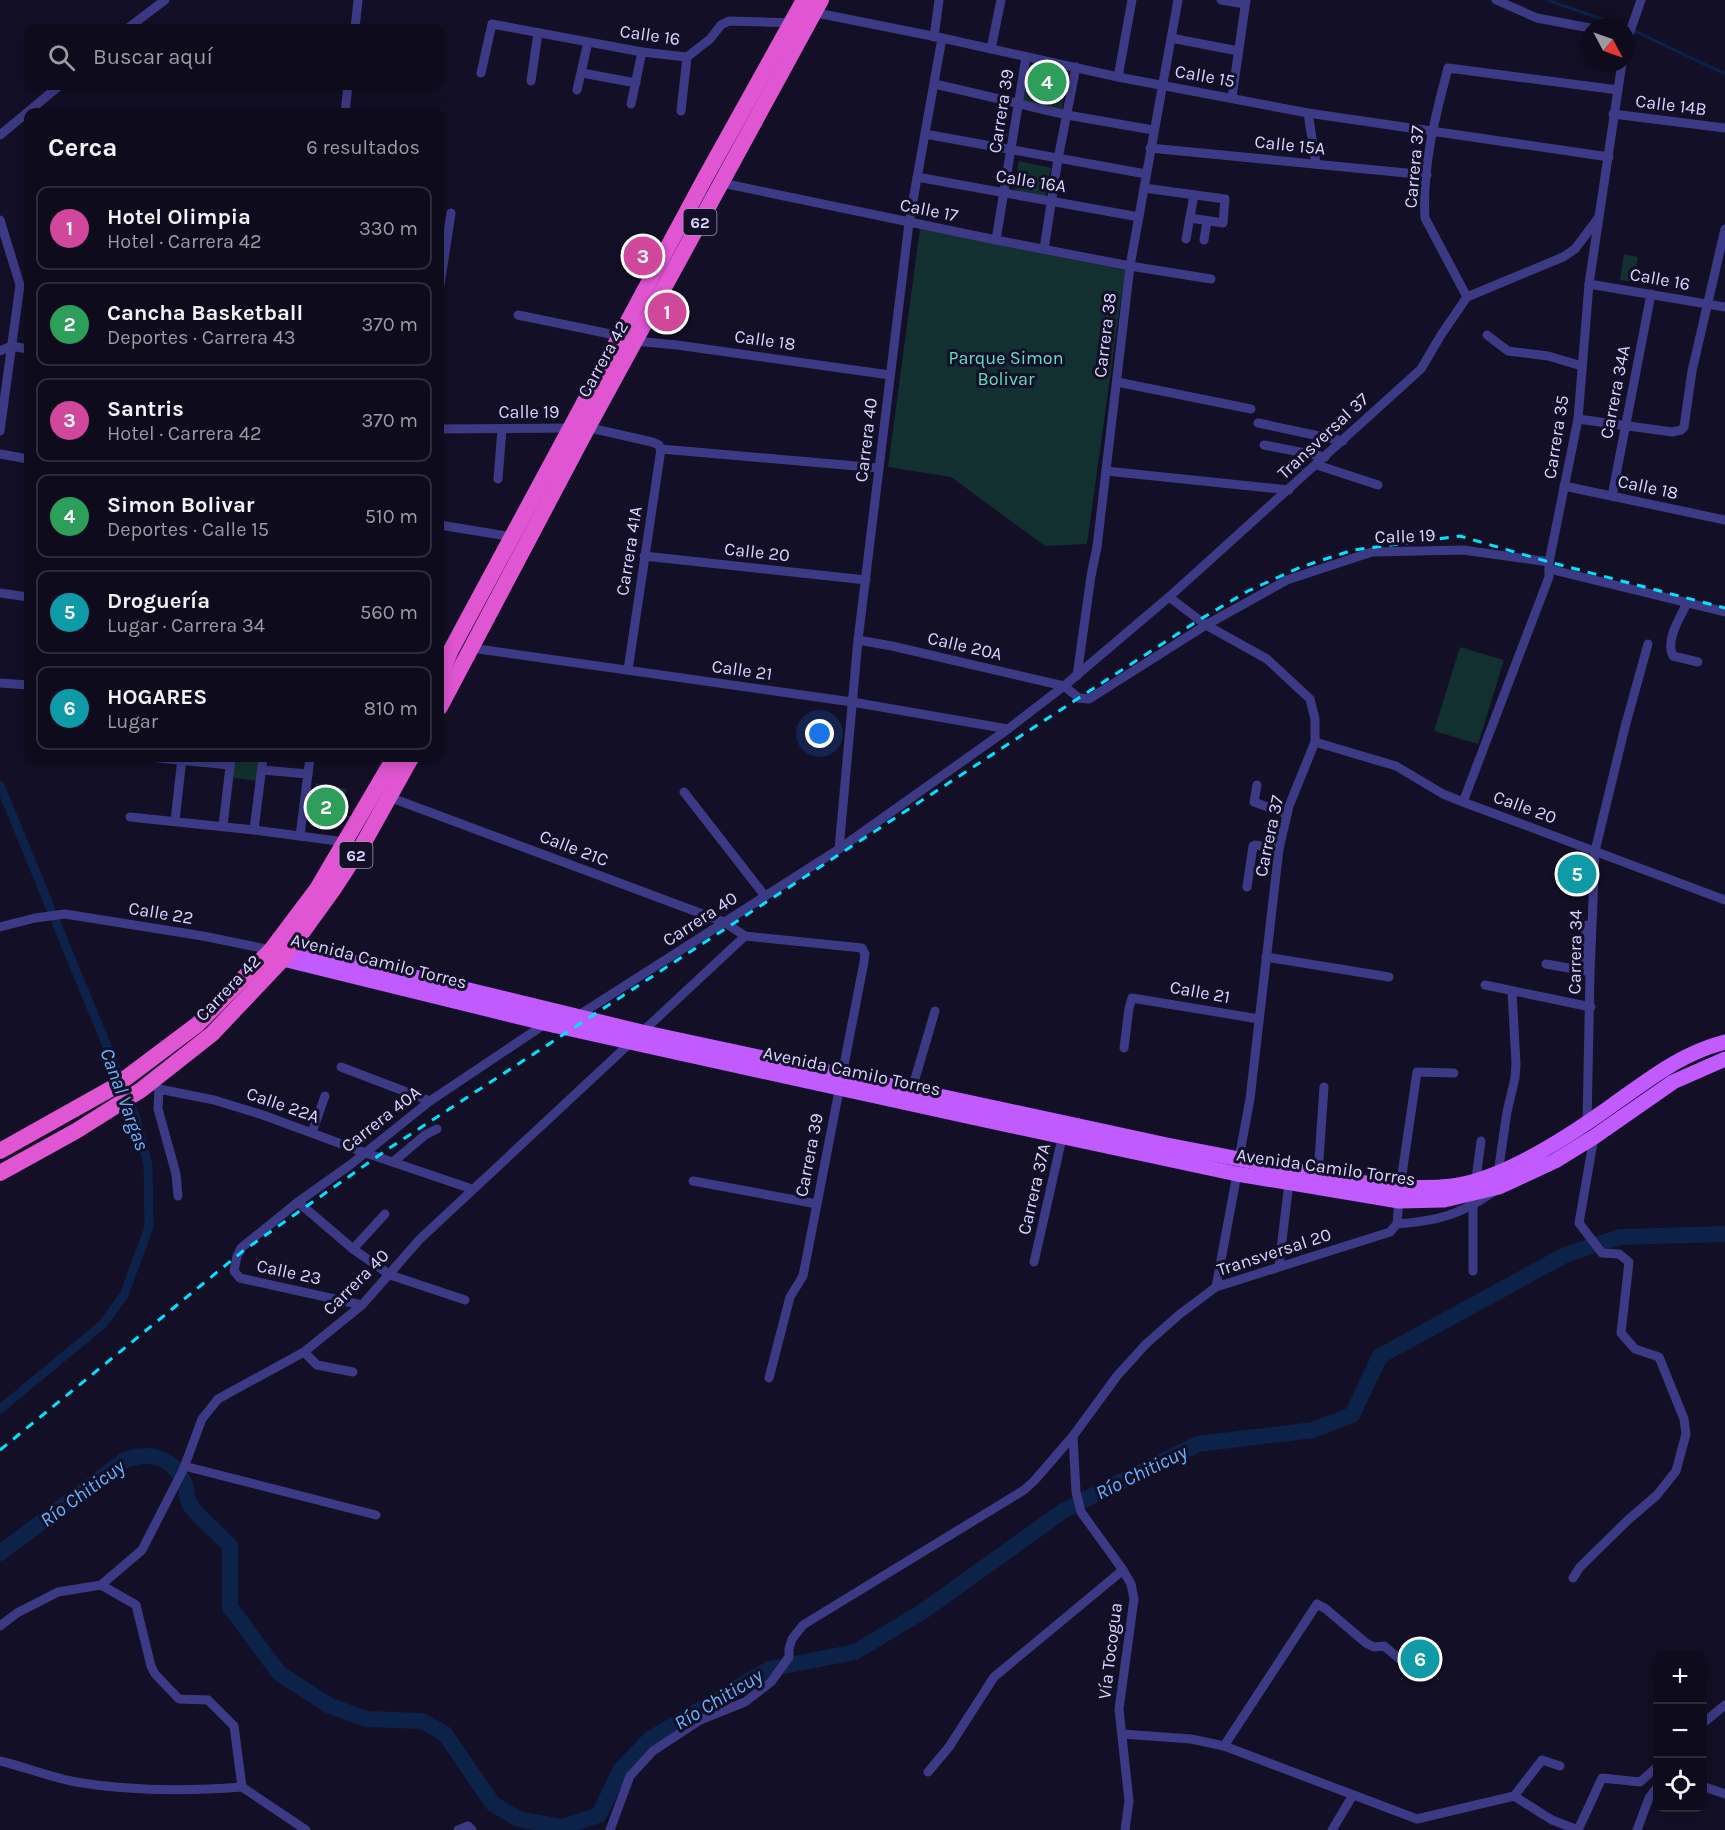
<!DOCTYPE html>
<html lang="es">
<meta charset="utf-8">
<style>
body{margin:0;font-family:Karla,sans-serif;background:#1c1929;color:#f1f3f6}
.controls{position:absolute;right:18px;bottom:18px;display:grid;overflow:hidden;border-radius:12px;box-shadow:0 3px 15px #0003}
.controls button{width:54px;height:54px;display:grid;place-items:center;padding:0;border:0;border-bottom:2px solid #2e2b3b;background:#0e0b1c;color:#f1f3f6;font:30px sans-serif}
.compass{position:absolute;left:1581px;top:18px;width:54px;height:54px;border-radius:50%;background:#0e0b1c;box-shadow:0 3px 15px #0003;rotate:131deg}
.you{position:absolute;left:820px;top:734px;width:21px;height:21px;margin:-15px;border:4px solid #fff;border-radius:50%;background:#1a73e8;box-shadow:0 0 0 9px #1a73e833}
.badge{display:grid;place-items:center;width:39px;height:39px;border-radius:50%;background:#d93025;color:#fff;font-size:20px;font-weight:700}
.pin{position:absolute;translate:-50% -50%;border:3px solid #fff;box-shadow:0 2px 6px #0006}
.list{margin:0;padding:0;list-style:none}
h2{display:flex;justify-content:space-between;align-items:center;height:78px;margin:0;padding:0 24px;font-size:26px}
h2 small{font-size:20px;font-weight:400;color:#9b9ba3}
.list li{display:grid;grid-template-columns:39px 1fr auto;gap:18px;align-items:center;box-sizing:border-box;height:84px;margin:0 12px 12px;padding:0 12px;border:2px solid #2e2b3b;border-radius:12px}
.list b{display:block;font-size:22px;white-space:nowrap}
.list p{margin:0;font-size:20px;white-space:nowrap;color:#9b9ba3}
.list em{font-size:20px;font-style:normal;color:#9b9ba3}
.icon{flex:none;width:33px;height:33px;fill:none;stroke:currentColor;stroke-width:2;stroke-linecap:round;stroke-linejoin:round}
.map{position:relative;flex:none;width:1725px;height:1830px;overflow:hidden}
.search{position:absolute;background:#0e0b1c;box-shadow:0 3px 15px #0003;left:24px;top:24px;width:420px;height:66px;display:flex;align-items:center;gap:15px;box-sizing:border-box;padding:0 21px;border-radius:12px;color:#9b9ba3;font-size:22px}
.panel{position:absolute;background:#0e0b1c;box-shadow:0 3px 15px #0003;left:24px;top:108px;width:420px;height:654px;border-radius:12px}
.map>svg:first-child{display:block}
.green{fill:#12302f}
.lines{fill:none;stroke-linecap:round;stroke-linejoin:round}
.stream{stroke:#0c2248;stroke-width:3}
.canal{stroke:#0c2248;stroke-width:9}
.river{stroke:#0c2248;stroke-width:16}
.minor{stroke:#3d3a85;stroke-width:9}
.primary{stroke:#c25bff;stroke-width:15}
.trunk{stroke:#e055d1;stroke-width:16}
.rail{stroke:#00e5ff;stroke-width:3;stroke-dasharray:9 8;stroke-linecap:butt}
.labels{text-anchor:middle;stroke-width:6;stroke-linejoin:round;paint-order:stroke}
.shield{fill:#130f26;stroke:#9e99be;stroke-width:1.5}
.shield-label{font-size:16px;font-weight:bold;fill:#d9d4ff}
.street-label{font-size:18px;fill:#d9d4ff;stroke:#130f26}
.park-label{font-size:18px;fill:#5fe0c0;stroke:#130f26}
.water-label{font-size:20px;font-style:italic;fill:#62b6ff;stroke:#130f26}
</style>
<div class="map">
<svg width="1725" height="1830" viewBox="0 0 1725 1830">
<rect width="100%" height="100%" fill="#130f26"/>
<g class="green">
<polygon points="1031,64 1069,71 1062,110 1023,102"/>
<polygon points="1019,161 1051,168 1045,196 1013,189"/>
<polygon points="920,228 1125,270 1087,544 1045,546 951,477 888,467"/>
<polygon points="1624,254 1638,257 1634,282 1620,280"/>
<polygon points="1460,647 1504,660 1478,744 1434,731"/>
<polygon points="235,758 260,758 258,781 233,778"/>
<polygon points="315,783 347,789 331,831 310,826"/>
</g>
<g class="lines">
<g class="stream">
<polyline points="1547,0 1625,27"/>
<polyline points="1626,27 1725,74"/>
</g>
<g class="canal">
<polyline points="0,785 122,1083"/>
<polyline points="0,1409 103,1324 124,1295 149,1227 148,1165 136,1118 127,1096"/>
</g>
<path class="river" d="M0 1553 125 1460C150 1451 172 1457 184 1482 188 1489 186 1499 190 1505 198 1517 219 1534 230 1546V1607L279 1673 328 1705 366 1719 422 1721 445 1734 493 1804 519 1819 562 1827 599 1815 621 1769 650 1739 769 1669 855 1652 925 1610 1063 1511 1080 1502 1198 1444 1313 1430 1352 1415 1380 1356 1565 1255 1620 1237 1725 1234"/>
<g class="minor">
<polyline points="1221,0 1245,4"/>
<polyline points="1496,0 1537,18 1590,28"/>
<polyline points="812,12 942,38 1118,77 1308,113 1609,157"/>
<polyline points="128,28 165,0"/>
<polyline points="355,28 358,0"/>
<polyline points="934,37 939,0"/>
<polyline points="1171,38 1238,51"/>
<polyline points="1626,43 1641,0"/>
<polyline points="991,49 1001,0"/>
<polyline points="687,57 710,39 721,25 729,21 792,23"/>
<polyline points="481,73 492,24 642,52 687,57"/>
<polyline points="582,73 636,83"/>
<polyline points="1118,77 1132,0"/>
<polyline points="531,81 538,33"/>
<polyline points="935,84 1067,115 1153,130"/>
<polyline points="577,90 588,42"/>
<polyline points="1232,97 1246,0"/>
<polyline points="631,104 642,52"/>
<polyline points="681,111 687,57"/>
<polyline points="345,112 348,86"/>
<polyline points="1308,113 1316,164"/>
<polyline points="1613,114 1725,128"/>
<polyline points="925,134 1146,174"/>
<polyline points="0,135 59,86"/>
<polyline points="1150,148 1427,175"/>
<polyline points="917,177 1139,217"/>
<polyline points="722,183 996,240 1130,266 1211,279"/>
<polyline points="1144,188 1225,199 1223,223 1190,218"/>
<polyline points="0,220 20,285 0,431"/>
<polyline points="1186,239 1194,195"/>
<polyline points="996,240 1026,57"/>
<polyline points="1204,240 1207,221"/>
<polyline points="1044,249 1058,159 1076,67"/>
<polyline points="1589,284 1725,307"/>
<polyline points="440,285 451,213"/>
<path d="M1467 297 1425 218C1422 167 1435 117 1448 68L1618 90"/>
<polyline points="518,315 620,336"/>
<polyline points="1487,335 1508,351 1548,356 1582,366"/>
<polyline points="635,341 677,345 890,375"/>
<polyline points="0,351 11,346 28,349"/>
<polyline points="1117,382 1251,409"/>
<polyline points="1578,419 1672,432 1681,430 1684,427 1692,371 1725,229"/>
<polyline points="1258,423 1343,441"/>
<polyline points="586,427 652,442 659,445 661,449 628,670"/>
<polyline points="440,429 572,428"/>
<polyline points="1264,445 1325,457"/>
<polyline points="661,449 879,468"/>
<polyline points="0,454 28,459"/>
<polyline points="1317,465 1378,485"/>
<polyline points="1106,471 1289,490"/>
<polyline points="498,479 502,429"/>
<polyline points="1564,486 1725,520"/>
<polyline points="1612,496 1651,294"/>
<polyline points="440,525 513,537"/>
<polyline points="644,556 866,580"/>
<polyline points="1549,569 1725,612"/>
<polyline points="0,593 28,597"/>
<polyline points="1169,597 1206,625 1267,659 1310,699 1315,719 1315,742 1289,806 1279,849 1250,1099 1239,1158"/>
<path d="M1687 603C1680 618 1665 640 1673 656L1698 662"/>
<polyline points="858,640 892,646 1064,686 1079,698 1089,699 1206,625 1287,580 1372,552 1463,550 1549,562"/>
<polyline points="471,648 852,702 1008,729"/>
<polyline points="1077,676 1091,576 1097,547 1130,266 1178,0"/>
<polyline points="0,683 28,685"/>
<polyline points="1315,742 1396,766 1443,794 1463,802 1725,900"/>
<polyline points="158,758 230,765"/>
<polyline points="262,770 308,774"/>
<polyline points="1257,785 1254,802 1287,814"/>
<polyline points="684,792 765,896"/>
<polyline points="389,797 724,922 745,936 862,948 865,954 864,962 803,1276 790,1297 769,1378"/>
<polyline points="1463,802 1549,577 1549,562 1578,419 1589,284 1622,63"/>
<polyline points="130,817 254,830 345,842"/>
<polyline points="175,821 182,758"/>
<polyline points="223,826 231,758"/>
<polyline points="254,830 263,758"/>
<polyline points="300,836 310,758"/>
<polyline points="839,849 858,640 909,223 942,38"/>
<polyline points="1247,887 1253,846 1255,845 1279,849"/>
<polyline points="0,927 35,918 65,914 203,936 271,950"/>
<polyline points="1266,957 1389,977"/>
<polyline points="1546,964 1585,971"/>
<polyline points="1581,971 1587,925"/>
<polyline points="1485,985 1591,1007"/>
<polyline points="579,1015 839,849 1008,729 1064,686 1169,597 1421,369 1441,335 1467,297 1563,257 1575,249 1599,217"/>
<polyline points="1124,1048 1129,1008 1132,998 1259,1019"/>
<polyline points="341,1067 430,1101"/>
<polyline points="150,1083 159,1089 214,1100 263,1115 363,1152 472,1189"/>
<polyline points="159,1089 158,1109 176,1174 178,1196"/>
<polyline points="912,1089 935,1011"/>
<polyline points="1587,1123 1590,973 1595,851 1625,727 1648,644"/>
<polyline points="312,1132 325,1096"/>
<polyline points="393,1162 425,1135 437,1129"/>
<polyline points="1498,1173 1507,1112 1515,1078 1516,1064 1512,991"/>
<polyline points="1318,1174 1324,1087"/>
<polyline points="1476,1179 1481,1141"/>
<polyline points="693,1181 817,1204"/>
<polyline points="298,1202 353,1249 390,1275 465,1300"/>
<path d="M1397 1224C1437 1221 1460 1215 1493 1192"/>
<polyline points="353,1249 385,1214"/>
<polyline points="1034,1262 1063,1134"/>
<polyline points="1279,1266 1289,1182"/>
<polyline points="1473,1271 1473,1205"/>
<polyline points="1216,1287 1237,1174"/>
<polyline points="362,1305 240,1278 234,1271 237,1256 241,1248 298,1202 350,1165 430,1101 548,1022"/>
<polyline points="304,1352 317,1365 353,1372"/>
<polyline points="1073,1436 1076,1492 1081,1512 1123,1570 1131,1584 1134,1599 1119,1709 1129,1801 1125,1830"/>
<polyline points="184,1466 376,1515"/>
<polyline points="1573,1578 1580,1567 1628,1520 1657,1495 1676,1471 1686,1434 1684,1419 1659,1357 1635,1349 1621,1333 1629,1262 1619,1254 1602,1253 1579,1223 1594,1137"/>
<polyline points="101,1585 136,1605 151,1666 155,1674 179,1699 208,1700 234,1726 242,1787 306,1830"/>
<polyline points="0,1626 17,1613 58,1592 101,1585 142,1550 183,1470 202,1419 218,1399 304,1352 362,1305 420,1239 745,936"/>
<polyline points="1702,1724 1725,1705"/>
<polyline points="1122,1734 1191,1739 1224,1746 1417,1819 1514,1796 1542,1760 1560,1766"/>
<polyline points="1224,1746 1317,1604 1326,1609 1366,1643 1374,1647 1384,1646 1407,1665"/>
<path d="M0 1761C25 1767 50 1777 76 1782 129 1791 189 1791 242 1787"/>
<polyline points="928,1772 949,1747 994,1677 1123,1570"/>
<polyline points="1702,1786 1725,1794"/>
<polyline points="1514,1796 1552,1820 1578,1830 1602,1778 1640,1782 1658,1766"/>
<polyline points="458,1830 468,1826 472,1830"/>
<polyline points="610,1830 630,1776 653,1751 700,1720 745,1702 771,1682 789,1657 789,1649 792,1639 803,1625 1024,1490 1034,1481 1073,1436 1117,1376 1146,1344 1180,1314 1216,1287 1390,1232 1397,1224 1400,1188 1417,1072 1454,1073"/>
<polyline points="1332,1830 1353,1795"/>
<polyline points="1637,1830 1649,1798 1658,1786"/>
</g>
<g class="primary">
<path d="M281 949 291 947 642 1032 1167 1145 1352 1181C1385 1186 1418 1190 1452 1186 1505 1179 1571 1135 1614 1104 1651 1078 1680 1054 1725 1042"/>
<polyline points="274,953 283,959 548,1024 971,1117 1237,1174 1399,1201 1444,1200 1499,1187 1555,1161 1594,1137 1673,1082 1725,1059"/>
</g>
<g class="trunk">
<polyline points="440,676 451,650 705,178 804,0"/>
<polyline points="440,707 588,427 821,0"/>
<polyline points="0,1151 114,1087 198,1024 271,950 317,889 394,758"/>
<polyline points="0,1173 76,1131 141,1090 212,1034 283,959 335,887 363,844 411,758"/>
</g>
<polyline class="rail" points="0,1450 243,1251 388,1149 1111,677 1199,620 1248,591 1301,567 1353,550 1460,536 1549,562 1725,608"/>
</g>
<g class="labels">
<g class="shield">
<rect x="683.5" y="209" width="33" height="26" rx="4.5"/>
<rect x="339.5" y="842" width="33" height="26" rx="4.5"/>
</g>
<g class="shield-label">
<text x="700" y="228">62</text>
<text x="356" y="861">62</text>
</g>
<g class="street-label">
<text transform="translate(650 35) rotate(8)" y="6">Calle 16</text>
<text transform="translate(1205 76) rotate(10)" y="6">Calle 15</text>
<text transform="translate(1671 105) rotate(7)" y="6">Calle 14B</text>
<text transform="translate(1001 111) rotate(-81)" y="6">Carrera 39</text>
<text transform="translate(1290 145) rotate(6)" y="6">Calle 15A</text>
<text transform="translate(1414 167) rotate(-85)" y="6">Carrera 37</text>
<text transform="translate(1031 181) rotate(9)" y="6">Calle 16A</text>
<text transform="translate(929 210) rotate(11)" y="6">Calle 17</text>
<text transform="translate(1660 279) rotate(10)" y="6">Calle 16</text>
<text transform="translate(1105 335) rotate(-83)" y="6">Carrera 38</text>
<text transform="translate(765 340) rotate(8)" y="6">Calle 18</text>
<text transform="translate(603 359) rotate(-61)" y="6">Carrera 42</text>
<text transform="translate(1615 392) rotate(-79)" y="6">Carrera 34A</text>
<text x="529" y="418">Calle 19</text>
<text transform="translate(1323 436) rotate(-43)" y="6">Transversal 37</text>
<text transform="translate(1556 437) rotate(-81)" y="6">Carrera 35</text>
<text transform="translate(866 440) rotate(-83)" y="6">Carrera 40</text>
<text transform="translate(1648 487) rotate(12)" y="6">Calle 18</text>
<text transform="translate(1405 536) rotate(-2)" y="6">Calle 19</text>
<text transform="translate(629 551) rotate(-81)" y="6">Carrera 41A</text>
<text transform="translate(757 552) rotate(6)" y="6">Calle 20</text>
<text transform="translate(965 646) rotate(13)" y="6">Calle 20A</text>
<text transform="translate(742 670) rotate(8)" y="6">Calle 21</text>
<text transform="translate(1525 807) rotate(20)" y="6">Calle 20</text>
<text transform="translate(1269 836) rotate(-78)" y="6">Carrera 37</text>
<text transform="translate(574 848) rotate(21)" y="6">Calle 21C</text>
<text transform="translate(161 913) rotate(9)" y="6">Calle 22</text>
<text transform="translate(700 919) rotate(-33)" y="6">Carrera 40</text>
<text transform="translate(1575 952) rotate(-89)" y="6">Carrera 34</text>
<text transform="translate(379 961) rotate(14)" y="6">Avenida Camilo Torres</text>
<text transform="translate(228 988) rotate(-46)" y="6">Carrera 42</text>
<text transform="translate(1200 992) rotate(10)" y="6">Calle 21</text>
<text transform="translate(852 1071) rotate(12)" y="6">Avenida Camilo Torres</text>
<text transform="translate(283 1105) rotate(19)" y="6">Calle 22A</text>
<text transform="translate(381 1119) rotate(-38)" y="6">Carrera 40A</text>
<text transform="translate(809 1155) rotate(-79)" y="6">Carrera 39</text>
<text transform="translate(1326 1167) rotate(8)" y="6">Avenida Camilo Torres</text>
<text transform="translate(1034 1189) rotate(-77)" y="6">Carrera 37A</text>
<text transform="translate(1274 1252) rotate(-18)" y="6">Transversal 20</text>
<text transform="translate(289 1272) rotate(12)" y="6">Calle 23</text>
<text transform="translate(356 1282) rotate(-45)" y="6">Carrera 40</text>
<text transform="translate(1110 1651) rotate(-83)" y="6">Vía Tocogua</text>
</g>
<g class="park-label">
<text x="1006" y="364">Parque Simon<tspan x="1006" dy="21">Bolivar</tspan></text>
</g>
<g class="water-label">
<text transform="translate(125 1099) rotate(70)" y="7">Canal Vargas</text>
<text transform="translate(1141 1472) rotate(-26)" y="7">Río Chiticuy</text>
<text transform="translate(82 1493) rotate(-36)" y="7">Río Chiticuy</text>
<text transform="translate(718 1699) rotate(-31)" y="7">Río Chiticuy</text>
</g>
</g>
</svg>
<div class="controls">
<button>+</button>
<button>−</button>
<button><svg class="icon" aria-label="locate" viewBox="0 0 24 24"><circle cx="12" cy="12" r="6"/><path d="M12 2v4M12 18v4M2 12h4M18 12h4"/></svg></button>
</div>
<svg class="compass" viewBox="-18 -18 36 36"><path d="M0-13l5 13h-10z" fill="#e53935"/><path d="M0 13l5-13h-10z" fill="#9b9ba3"/></svg>
<div class="you"></div>
<div class="pin badge" style="left:667px;top:312px;background:#d1479c">1</div>
<div class="pin badge" style="left:326px;top:807px;background:#2e9e5b">2</div>
<div class="pin badge" style="left:643px;top:256px;background:#d1479c">3</div>
<div class="pin badge" style="left:1047px;top:82px;background:#2e9e5b">4</div>
<div class="pin badge" style="left:1577px;top:874px;background:#0f9aa8">5</div>
<div class="pin badge" style="left:1420px;top:1659px;background:#0f9aa8">6</div>
<div class="search"><svg class="icon" aria-label="search" viewBox="0 0 24 24"><circle cx="10" cy="10" r="6"/><path d="M15 15l6 6"/></svg>Buscar aquí</div>
<section class="panel">
<h2>Cerca<small>6 resultados</small></h2>
<ul class="list">
<li><span class="badge" style="background:#d1479c">1</span><div><b>Hotel Olimpia</b><p>Hotel · Carrera 42</p></div><em>330 m</em></li>
<li><span class="badge" style="background:#2e9e5b">2</span><div><b>Cancha Basketball</b><p>Deportes · Carrera 43</p></div><em>370 m</em></li>
<li><span class="badge" style="background:#d1479c">3</span><div><b>Santris</b><p>Hotel · Carrera 42</p></div><em>370 m</em></li>
<li><span class="badge" style="background:#2e9e5b">4</span><div><b>Simon Bolivar</b><p>Deportes · Calle 15</p></div><em>510 m</em></li>
<li><span class="badge" style="background:#0f9aa8">5</span><div><b>Droguería</b><p>Lugar · Carrera 34</p></div><em>560 m</em></li>
<li><span class="badge" style="background:#0f9aa8">6</span><div><b>HOGARES</b><p>Lugar</p></div><em>810 m</em></li>
</ul>
</section>
</div>
